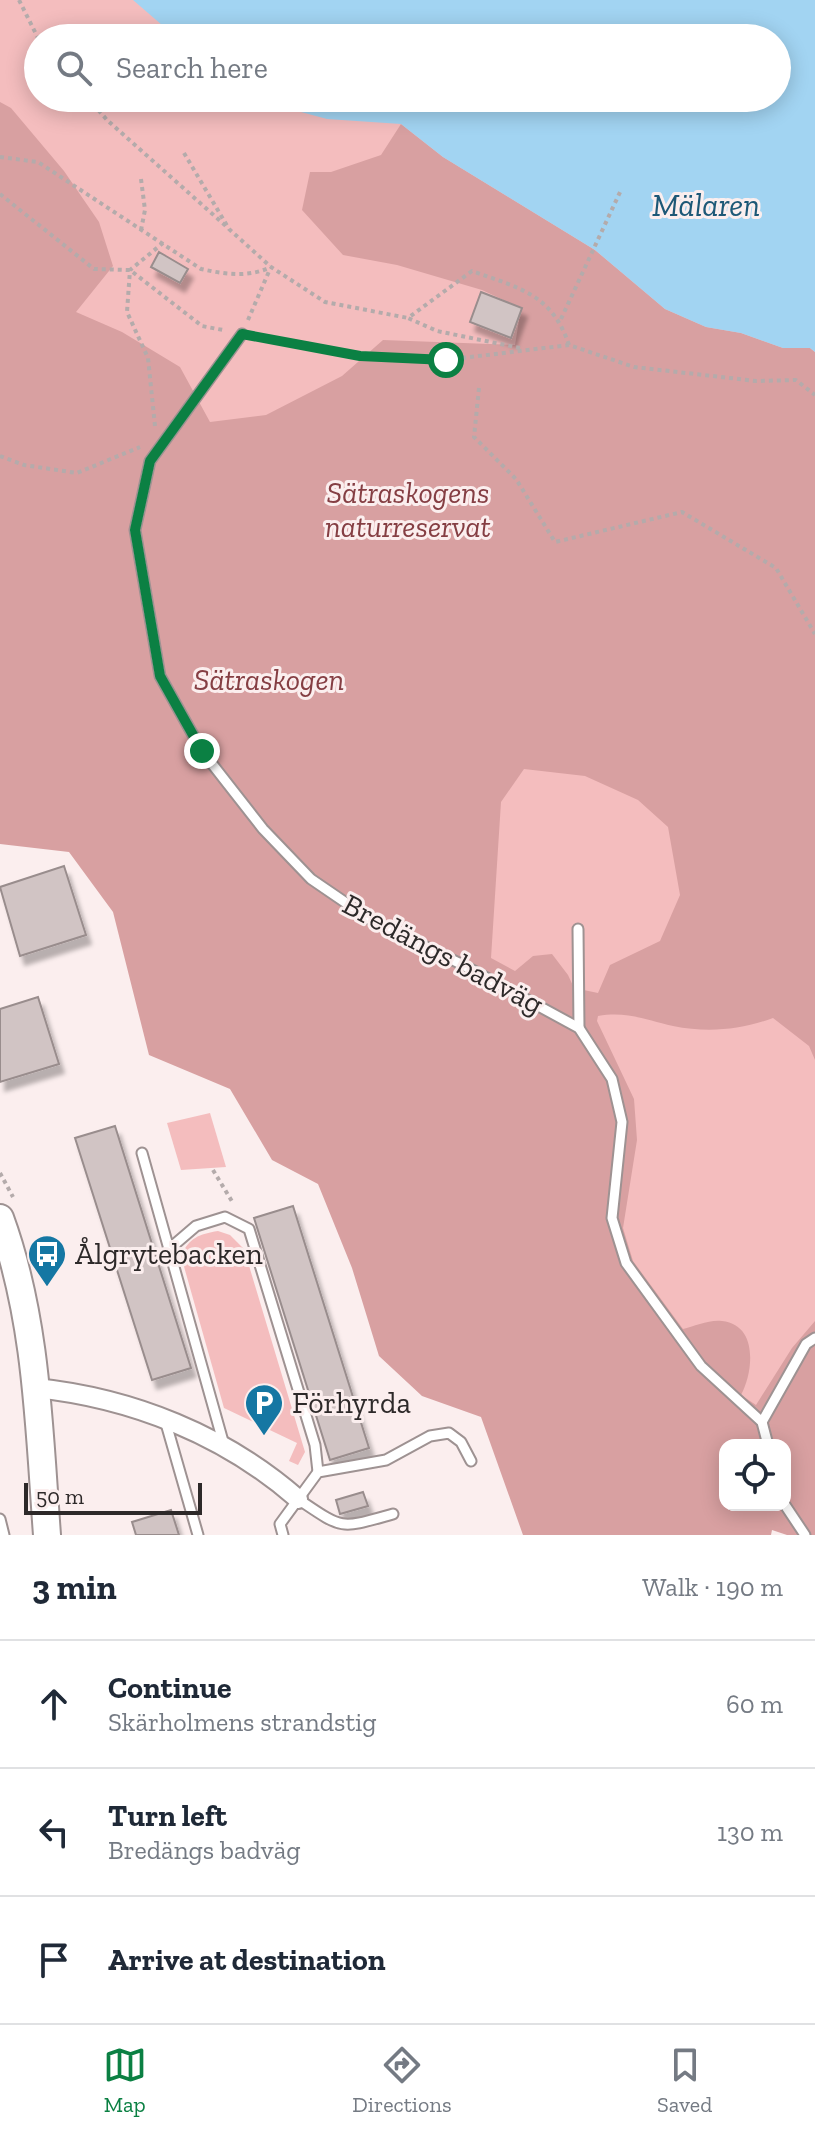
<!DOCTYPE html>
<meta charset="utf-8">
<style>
body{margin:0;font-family:"Zilla Slab",serif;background:#f6f6f7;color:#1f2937}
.controls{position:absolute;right:24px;bottom:24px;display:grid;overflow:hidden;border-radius:16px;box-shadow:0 4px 20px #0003}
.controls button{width:72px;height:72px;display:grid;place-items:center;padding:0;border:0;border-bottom:2px solid #e0e1e3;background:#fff;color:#1f2937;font:40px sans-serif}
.scale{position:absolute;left:24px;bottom:20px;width:178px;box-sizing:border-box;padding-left:8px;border:4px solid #2d2929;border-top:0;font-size:22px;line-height:28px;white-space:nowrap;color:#2d2929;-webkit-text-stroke:6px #fbeeee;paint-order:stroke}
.stop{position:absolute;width:24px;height:24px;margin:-18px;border:6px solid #0b8043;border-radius:50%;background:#fff}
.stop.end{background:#0b8043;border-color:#fff;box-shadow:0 2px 8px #0008}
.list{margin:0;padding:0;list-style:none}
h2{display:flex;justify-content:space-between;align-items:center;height:104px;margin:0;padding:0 32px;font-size:34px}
h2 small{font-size:26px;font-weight:400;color:#747a83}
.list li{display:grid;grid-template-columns:52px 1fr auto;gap:24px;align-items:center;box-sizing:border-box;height:128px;padding:0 32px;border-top:2px solid #e0e1e3}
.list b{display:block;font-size:30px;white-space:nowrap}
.list p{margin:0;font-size:26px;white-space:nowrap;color:#747a83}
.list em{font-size:26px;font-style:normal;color:#747a83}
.icon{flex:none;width:44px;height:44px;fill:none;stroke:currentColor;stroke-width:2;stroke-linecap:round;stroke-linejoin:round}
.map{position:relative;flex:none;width:815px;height:1535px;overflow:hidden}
.search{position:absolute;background:#fff;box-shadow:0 4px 20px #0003;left:24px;right:24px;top:24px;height:88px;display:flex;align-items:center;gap:20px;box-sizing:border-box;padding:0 28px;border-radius:44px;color:#747a83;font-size:30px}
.sheet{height:488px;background:#fff}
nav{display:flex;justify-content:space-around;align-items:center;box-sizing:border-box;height:112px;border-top:2px solid #e0e1e3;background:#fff;font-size:22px;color:#747a83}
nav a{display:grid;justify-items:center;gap:4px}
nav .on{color:#0b8043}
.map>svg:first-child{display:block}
.green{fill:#f4bdbe;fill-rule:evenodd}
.forest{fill:#d8a0a1;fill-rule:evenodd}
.water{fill:#a2d4f2}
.building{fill:#d1c4c4;stroke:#998d8d;stroke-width:2;filter:url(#shadow)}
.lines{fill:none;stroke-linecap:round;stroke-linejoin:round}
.lane-casing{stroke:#9e9292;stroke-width:13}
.street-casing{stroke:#9e9292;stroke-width:22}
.secondary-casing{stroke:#9e9292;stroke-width:30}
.path{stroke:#b4abab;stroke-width:4;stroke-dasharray:4 4;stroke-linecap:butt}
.lane{stroke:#fff;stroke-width:9}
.street{stroke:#fff;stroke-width:18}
.secondary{stroke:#fff;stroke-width:26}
.route{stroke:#0b8043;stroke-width:10}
.labels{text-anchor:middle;stroke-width:6;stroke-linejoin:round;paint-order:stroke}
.park-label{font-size:30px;font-style:italic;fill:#853e43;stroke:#fbeeee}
.street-label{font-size:30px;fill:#2d2929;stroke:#fbeeee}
.poi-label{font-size:30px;fill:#2d2929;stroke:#fbeeee;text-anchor:start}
.water-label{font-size:32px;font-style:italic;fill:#1d5877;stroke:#fbeeee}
</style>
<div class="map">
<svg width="815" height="1535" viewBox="0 0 815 1535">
<defs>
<filter id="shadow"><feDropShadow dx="5" dy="9" stdDeviation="2" flood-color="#0004"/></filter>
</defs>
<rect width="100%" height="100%" fill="#fbeeee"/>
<g class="green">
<path d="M0 0H815V1478L785 1445H725L0 705ZM38 38H777V98H38Z"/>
<polygon points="210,1113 226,1167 181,1170 167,1123"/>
<path d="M218 1231 230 1235 244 1249 305 1452 298 1465 289 1461 297 1443 224 1408 181 1256C189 1238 199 1234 218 1231Z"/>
</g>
<path class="forest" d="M0 102 11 108 64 171 99 222 113 266 76 312 122 332 180 367 210 422 266 415 342 376 383 340 515 345 521 308 482 290 397 265 343 255 302 210 310 172H331L381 155 401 124 443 157 595 250 665 309 706 327 741 333 783 348H810L815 352V1060L809 1046 773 1018C740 1030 708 1033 673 1026 646 1020 627 1011 598 1016L597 1021 634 1099 637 1140 623 1228 633 1261 683 1329C694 1326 711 1319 722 1321 759 1325 753 1373 741 1395L756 1405 792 1348 815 1321V1535H787L772 1530 771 1535H523L481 1417 422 1396 379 1356 352 1268 318 1184 272 1160 230 1089 149 1055 113 912 69 852 0 844ZM524 769 585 776 638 800 668 827 680 895 660 941 610 965 598 993 574 988 568 975 552 954 533 956 515 971 491 958 501 802ZM725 1445H785V1505H725Z"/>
<polygon class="water" points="133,0 815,0 815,352 810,348 783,348 741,333 706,327 665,309 595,250 443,157 401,124 327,119 275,105 271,98 777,98 777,38 177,38"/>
<g class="building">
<polygon points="159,252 188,269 180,283 151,267"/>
<polygon points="481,292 522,308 511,338 470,322"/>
<polygon points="64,866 86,935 20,956 0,887"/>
<polygon points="38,997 59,1064 0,1082 0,1009"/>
<polygon points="115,1126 191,1368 152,1380 75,1138"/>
<polygon points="293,1206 369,1448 330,1460 254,1218"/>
<polygon points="363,1492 368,1506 340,1514 336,1500"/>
<polygon points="171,1510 179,1535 136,1535 132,1522"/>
</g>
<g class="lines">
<g class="lane-casing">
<g id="lane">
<polyline points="242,334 150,461 135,530 160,676 202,751 263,829 311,879 371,920 463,965 579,1028 612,1079 622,1122 612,1218 626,1263 701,1366 762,1422 768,1445"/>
<polyline points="578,929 579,1028"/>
<polyline points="142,1153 224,1445"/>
<polyline points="168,1250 196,1226 225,1217 249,1229 315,1445 318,1472"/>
<polyline points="165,1420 198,1535"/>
<polyline points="762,1422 806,1344 815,1338"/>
<path d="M298 1499C344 1530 339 1529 393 1514"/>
<polyline points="785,1505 805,1535"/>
<polyline points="0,1519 4,1535"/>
<polyline points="283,1535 280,1524 318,1472 386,1460 430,1436 449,1433 461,1442 471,1461"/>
</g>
</g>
<g class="street-casing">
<path id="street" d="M36 1388C132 1398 225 1435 298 1499"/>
</g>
<g class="secondary-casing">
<path id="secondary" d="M0 1218C37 1319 39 1428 47 1535"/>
</g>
<g class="path">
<polyline points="19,0 38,38"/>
<polyline points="88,98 107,120 227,227"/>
<polyline points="184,153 229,229 271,267 325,302 408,318"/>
<path d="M0 157 38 162 201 269C224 274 248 278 271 267"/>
<polyline points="141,179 145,210 141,230"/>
<polyline points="0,194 94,269 130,270 202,326 223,330"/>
<polyline points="561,319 621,190"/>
<polyline points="248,320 270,269"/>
<polyline points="256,337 360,356 446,360 569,345 634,367 756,381 796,380 815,395"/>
<path d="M520 348 437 331 408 318 472 271C519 288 552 294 569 345"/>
<polyline points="479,388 474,437 516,479 555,542 682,512 776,568 815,634"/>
<polyline points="155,426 148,358 127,312 130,270 163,243"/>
<polyline points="0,456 24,465 77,473 140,447"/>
<polyline points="213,1170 233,1203"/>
<polyline points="0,1173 13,1197"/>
</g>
<use href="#lane" class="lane"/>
<use href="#street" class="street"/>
<use href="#secondary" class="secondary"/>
</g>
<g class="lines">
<polyline class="route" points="202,751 160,676 135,530 150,461 242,334 360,356 446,360"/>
</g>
<defs>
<g id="bus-pin" transform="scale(2)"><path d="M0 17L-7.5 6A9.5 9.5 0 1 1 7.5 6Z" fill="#1577a3" stroke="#fbeeee"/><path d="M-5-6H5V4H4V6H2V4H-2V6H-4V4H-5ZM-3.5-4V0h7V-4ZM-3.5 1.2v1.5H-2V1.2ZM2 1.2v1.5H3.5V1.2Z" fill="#fff"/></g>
<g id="parking-pin" transform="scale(2)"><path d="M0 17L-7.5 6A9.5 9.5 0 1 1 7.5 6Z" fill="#1577a3" stroke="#fbeeee"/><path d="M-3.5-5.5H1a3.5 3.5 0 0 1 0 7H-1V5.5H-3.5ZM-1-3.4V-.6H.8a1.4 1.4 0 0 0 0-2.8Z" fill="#fff"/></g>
</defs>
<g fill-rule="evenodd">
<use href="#bus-pin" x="47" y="1254"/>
<use href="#parking-pin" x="264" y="1403"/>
</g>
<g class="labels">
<g class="park-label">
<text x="408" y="503">Sätraskogens<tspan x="408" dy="34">naturreservat</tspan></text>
<text x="269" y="690">Sätraskogen</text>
</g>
<g class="street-label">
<text transform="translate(443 954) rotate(28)" y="10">Bredängs badväg</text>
</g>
<g class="poi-label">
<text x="75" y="1264">Ålgrytebacken</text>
<text x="292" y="1413">Förhyrda</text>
</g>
<g class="water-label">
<text x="706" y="216">Mälaren</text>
</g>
</g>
</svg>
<div class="controls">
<button><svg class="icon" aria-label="locate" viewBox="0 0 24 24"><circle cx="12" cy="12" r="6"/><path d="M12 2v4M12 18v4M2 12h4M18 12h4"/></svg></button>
</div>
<div class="scale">50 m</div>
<div class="stop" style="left:446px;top:360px"></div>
<div class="stop end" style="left:202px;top:751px"></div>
<div class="search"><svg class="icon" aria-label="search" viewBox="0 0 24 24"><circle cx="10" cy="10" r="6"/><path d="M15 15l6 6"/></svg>Search here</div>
</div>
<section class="sheet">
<h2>3 min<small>Walk · 190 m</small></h2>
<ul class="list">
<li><svg class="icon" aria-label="ahead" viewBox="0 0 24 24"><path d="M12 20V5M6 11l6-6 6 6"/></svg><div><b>Continue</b><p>Skärholmens strandstig</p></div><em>60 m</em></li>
<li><svg class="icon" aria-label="left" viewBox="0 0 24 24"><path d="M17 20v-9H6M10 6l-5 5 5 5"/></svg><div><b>Turn left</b><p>Bredängs badväg</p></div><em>130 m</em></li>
<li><svg class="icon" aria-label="arrive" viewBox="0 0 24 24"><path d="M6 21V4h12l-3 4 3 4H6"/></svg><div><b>Arrive at destination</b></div></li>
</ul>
</section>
<nav>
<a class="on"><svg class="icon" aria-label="map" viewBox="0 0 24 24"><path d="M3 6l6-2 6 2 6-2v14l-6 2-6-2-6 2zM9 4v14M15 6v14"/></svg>Map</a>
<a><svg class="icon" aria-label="directions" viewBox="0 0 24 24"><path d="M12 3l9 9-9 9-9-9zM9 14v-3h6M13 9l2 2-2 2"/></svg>Directions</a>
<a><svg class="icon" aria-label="saved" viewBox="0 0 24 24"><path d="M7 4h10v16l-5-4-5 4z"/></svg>Saved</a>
</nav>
